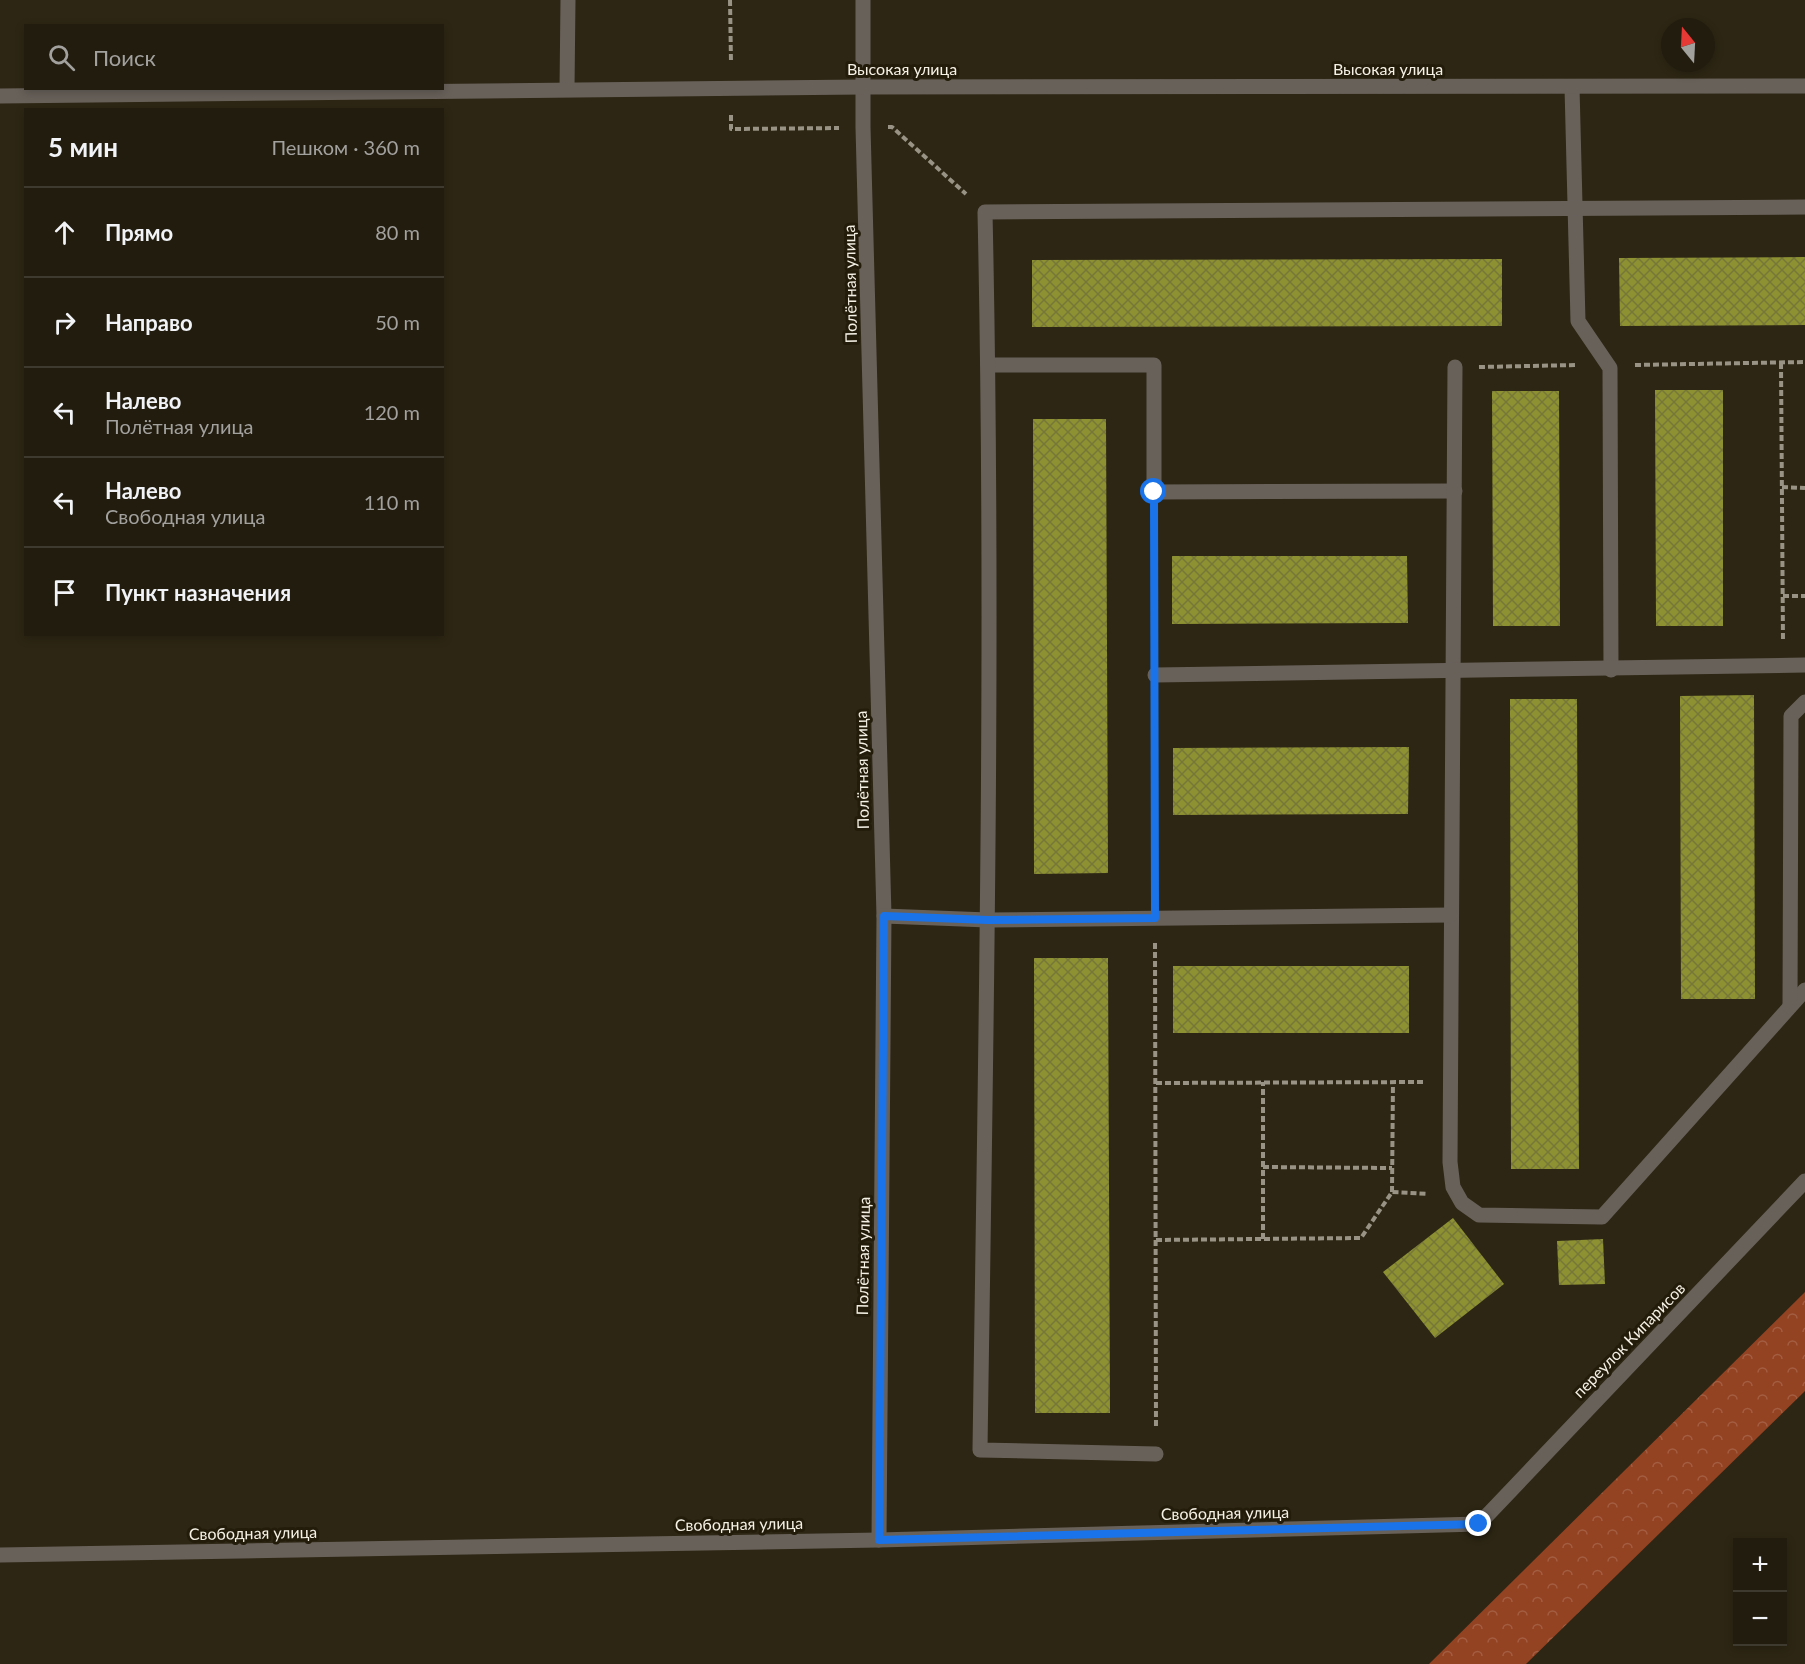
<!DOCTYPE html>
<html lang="ru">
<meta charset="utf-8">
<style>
body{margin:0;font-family:Lato,sans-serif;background:#2e291d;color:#f1f3f6}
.controls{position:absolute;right:18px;bottom:18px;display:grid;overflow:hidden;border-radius:0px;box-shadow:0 3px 9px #0003}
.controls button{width:54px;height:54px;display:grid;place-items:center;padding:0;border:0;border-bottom:2px solid #3f3a2f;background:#221c0f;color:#f1f3f6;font:30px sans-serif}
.compass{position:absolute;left:1661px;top:18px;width:54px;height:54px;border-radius:50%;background:#221c0f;box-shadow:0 3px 9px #0003;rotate:342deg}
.stop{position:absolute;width:18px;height:18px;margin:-14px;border:4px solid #1a73e8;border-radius:50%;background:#fff}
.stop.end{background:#1a73e8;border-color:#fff;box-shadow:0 2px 6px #0008}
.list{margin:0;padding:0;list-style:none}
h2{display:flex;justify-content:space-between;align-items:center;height:78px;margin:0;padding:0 24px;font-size:26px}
h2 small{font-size:20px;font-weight:400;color:#a2a19e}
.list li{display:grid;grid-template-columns:39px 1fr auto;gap:18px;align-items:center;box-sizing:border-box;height:90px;padding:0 24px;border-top:2px solid #3f3a2f}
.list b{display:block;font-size:22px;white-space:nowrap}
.list p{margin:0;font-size:20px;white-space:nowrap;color:#a2a19e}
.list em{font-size:20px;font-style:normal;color:#a2a19e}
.icon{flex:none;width:33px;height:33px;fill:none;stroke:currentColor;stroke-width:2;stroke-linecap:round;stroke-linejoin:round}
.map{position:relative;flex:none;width:1805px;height:1664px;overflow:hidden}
.search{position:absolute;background:#221c0f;box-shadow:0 3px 9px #0003;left:24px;top:24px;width:420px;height:66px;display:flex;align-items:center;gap:15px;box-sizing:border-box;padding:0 21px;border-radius:0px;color:#a2a19e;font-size:22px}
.panel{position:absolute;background:#221c0f;box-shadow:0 3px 9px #0003;left:24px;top:108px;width:420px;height:528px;border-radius:0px}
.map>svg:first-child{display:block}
.forest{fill:url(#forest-crowns)}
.building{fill:url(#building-cross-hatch)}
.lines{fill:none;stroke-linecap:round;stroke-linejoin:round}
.path{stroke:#989384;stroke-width:4;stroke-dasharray:6 3;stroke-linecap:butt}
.minor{stroke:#68615a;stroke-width:15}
.route{stroke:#1a73e8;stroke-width:8}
.labels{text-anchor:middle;stroke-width:6;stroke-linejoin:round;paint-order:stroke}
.street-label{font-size:16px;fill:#f5f1e5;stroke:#231c0b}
</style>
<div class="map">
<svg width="1805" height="1664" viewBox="0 0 1805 1664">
<defs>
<pattern id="forest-crowns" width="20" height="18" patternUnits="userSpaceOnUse" patternTransform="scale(1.5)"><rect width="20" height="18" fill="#934222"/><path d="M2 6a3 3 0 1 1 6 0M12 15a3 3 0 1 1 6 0" fill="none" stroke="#a35e42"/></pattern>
<pattern id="building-cross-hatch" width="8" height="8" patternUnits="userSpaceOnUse" patternTransform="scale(1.5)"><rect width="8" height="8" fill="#8d9131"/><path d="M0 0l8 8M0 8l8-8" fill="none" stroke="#767738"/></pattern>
</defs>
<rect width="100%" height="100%" fill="#2d2614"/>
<polygon class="forest" points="1805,1292 1805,1391 1526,1664 1429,1664"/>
<g class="building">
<polygon points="1805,257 1805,325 1620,326 1619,258"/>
<polygon points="1502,259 1502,326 1032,327 1032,260"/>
<polygon points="1655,390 1723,390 1723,626 1656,626"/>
<polygon points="1492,391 1559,391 1560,626 1493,626"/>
<polygon points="1033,419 1106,419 1108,873 1034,874"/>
<polygon points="1172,556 1407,556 1408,623 1172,624"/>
<polygon points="1754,695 1755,999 1681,999 1680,696"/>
<polygon points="1510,699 1577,699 1579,1169 1511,1169"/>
<polygon points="1409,747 1408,814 1173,815 1173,748"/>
<polygon points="1034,958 1108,958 1110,1413 1035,1413"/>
<rect x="1173" y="966" width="236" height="67"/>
<polygon points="1453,1218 1504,1284 1435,1338 1383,1272"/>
<polygon points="1603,1239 1605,1284 1559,1285 1557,1241"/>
</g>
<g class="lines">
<g class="path">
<polyline points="730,0 731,62"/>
<polyline points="731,115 731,129 839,128"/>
<polyline points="888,127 892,127 966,194"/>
<polyline points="1781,363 1783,641"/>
<polyline points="1635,365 1805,362"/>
<polyline points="1479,367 1576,365"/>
<polyline points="1782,487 1805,488"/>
<polyline points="1154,517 1155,650"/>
<polyline points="1783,596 1805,596"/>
<polyline points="1155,700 1155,893"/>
<polyline points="1155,943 1156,1427"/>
<polyline points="1156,1083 1425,1082"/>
<polyline points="1263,1167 1392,1168"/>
<polyline points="1392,1192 1393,1081"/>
<polyline points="1263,1239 1263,1082"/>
<polyline points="1156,1240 1361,1238 1392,1192 1428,1194"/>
</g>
<g class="minor">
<polyline points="863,0 863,127 884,916 879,1540"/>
<polyline points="1572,87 1578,321 1610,368 1611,670"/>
<polyline points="567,89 568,0"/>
<polyline points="0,96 863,87 1805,86"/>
<polyline points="988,365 1154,365 1154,492 1455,491"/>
<polyline points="1455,367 1450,1162 1453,1187 1462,1203 1479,1215 1602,1217 1805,990"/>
<polyline points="1155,675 1805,665"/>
<polyline points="884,916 988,920 1450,915"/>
<polyline points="1790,1006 1791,716 1805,702"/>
<path d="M1156 1454 980 1450C986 1038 994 625 985 212L1805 207"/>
<polyline points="0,1555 879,1540 1479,1524 1805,1181"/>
</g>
</g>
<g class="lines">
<polyline class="route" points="1154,492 1155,918 988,920 884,916 879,1540 1479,1524"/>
</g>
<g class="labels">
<g class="street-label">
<text x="902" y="75">Высокая улица</text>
<text x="1388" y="75">Высокая улица</text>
<text transform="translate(850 284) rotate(-91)" y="6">Полётная улица</text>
<text transform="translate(862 770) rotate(-91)" y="6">Полётная улица</text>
<text transform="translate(863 1256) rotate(-89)" y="6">Полётная улица</text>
<text transform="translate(1629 1340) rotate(-46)" y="6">переулок Кипарисов</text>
<text transform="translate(1225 1513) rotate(-1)" y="6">Свободная улица</text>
<text transform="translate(739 1524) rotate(-1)" y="6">Свободная улица</text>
<text transform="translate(253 1533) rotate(-1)" y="6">Свободная улица</text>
</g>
</g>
</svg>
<div class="controls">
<button>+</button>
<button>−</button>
</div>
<svg class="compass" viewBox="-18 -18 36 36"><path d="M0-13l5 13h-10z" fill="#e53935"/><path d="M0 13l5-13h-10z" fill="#a2a19e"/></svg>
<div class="stop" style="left:1154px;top:492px"></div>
<div class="stop end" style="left:1479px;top:1524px"></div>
<div class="search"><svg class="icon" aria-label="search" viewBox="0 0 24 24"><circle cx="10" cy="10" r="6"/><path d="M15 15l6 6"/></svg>Поиск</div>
<section class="panel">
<h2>5 мин<small>Пешком · 360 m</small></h2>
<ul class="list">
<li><svg class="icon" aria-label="ahead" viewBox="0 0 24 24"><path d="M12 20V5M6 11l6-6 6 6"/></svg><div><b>Прямо</b></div><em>80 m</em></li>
<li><svg class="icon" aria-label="right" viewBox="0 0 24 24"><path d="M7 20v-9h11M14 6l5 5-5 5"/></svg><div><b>Направо</b></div><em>50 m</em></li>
<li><svg class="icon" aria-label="left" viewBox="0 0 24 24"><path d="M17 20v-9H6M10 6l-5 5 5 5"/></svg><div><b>Налево</b><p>Полётная улица</p></div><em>120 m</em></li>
<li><svg class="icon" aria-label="left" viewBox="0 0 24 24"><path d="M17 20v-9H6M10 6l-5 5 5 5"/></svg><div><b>Налево</b><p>Свободная улица</p></div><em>110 m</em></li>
<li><svg class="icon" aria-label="arrive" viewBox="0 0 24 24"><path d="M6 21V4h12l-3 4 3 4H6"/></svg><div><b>Пункт назначения</b></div></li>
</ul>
</section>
</div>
